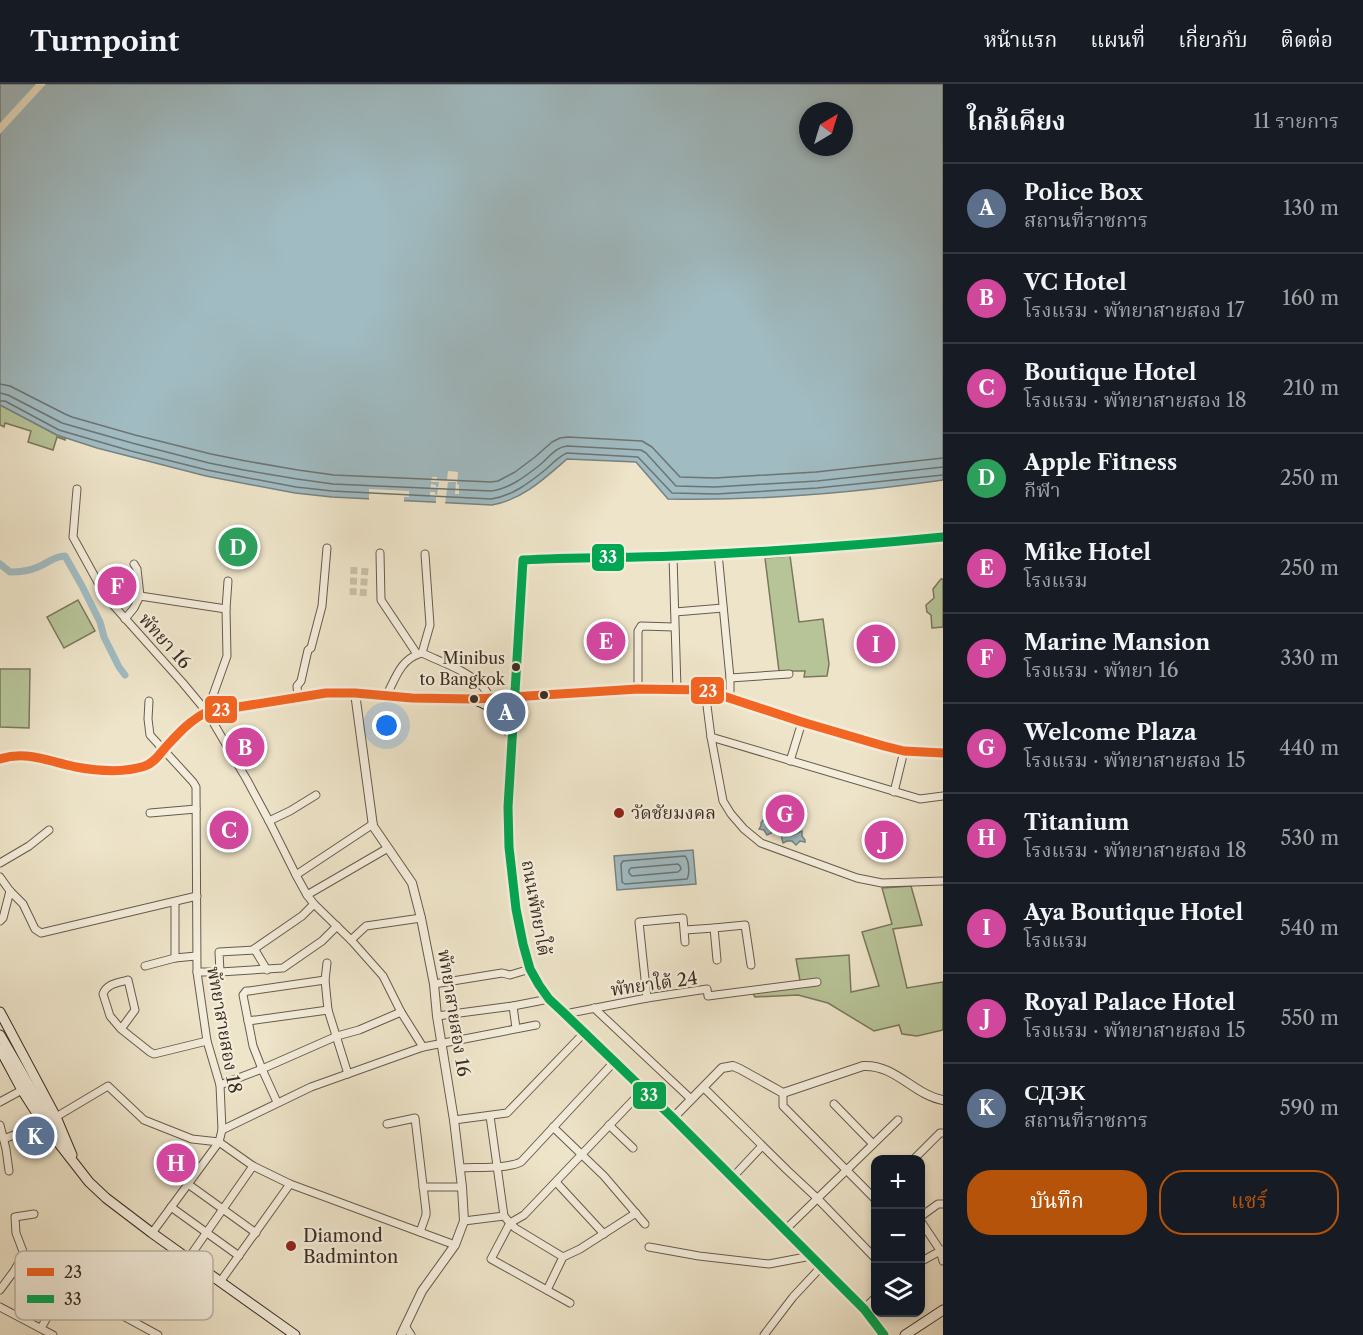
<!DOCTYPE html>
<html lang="th">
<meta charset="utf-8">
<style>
body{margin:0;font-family:"Libre Caslon Text","Noto Serif Thai",serif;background:#242831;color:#f1f3f6}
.controls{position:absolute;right:18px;bottom:18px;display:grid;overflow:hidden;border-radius:12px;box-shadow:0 3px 9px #0003}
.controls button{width:54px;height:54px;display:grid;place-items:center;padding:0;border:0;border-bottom:2px solid #363941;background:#171b24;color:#f1f3f6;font:30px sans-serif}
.compass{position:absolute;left:799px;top:18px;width:54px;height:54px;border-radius:50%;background:#171b24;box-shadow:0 3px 9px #0003;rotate:38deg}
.you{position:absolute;left:387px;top:642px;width:21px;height:21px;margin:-15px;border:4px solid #fff;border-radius:50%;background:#1a73e8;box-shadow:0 0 0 9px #1a73e833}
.badge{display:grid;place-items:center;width:39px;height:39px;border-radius:50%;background:#b45309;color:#fff;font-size:20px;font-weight:700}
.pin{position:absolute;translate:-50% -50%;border:3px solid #fff;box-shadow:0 2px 6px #0006}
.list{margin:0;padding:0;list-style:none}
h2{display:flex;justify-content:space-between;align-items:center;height:78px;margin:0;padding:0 24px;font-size:26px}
h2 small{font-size:20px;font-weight:400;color:#9ea1a6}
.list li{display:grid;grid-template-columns:39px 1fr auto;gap:18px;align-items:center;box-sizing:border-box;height:90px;padding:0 24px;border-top:2px solid #363941}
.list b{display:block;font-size:22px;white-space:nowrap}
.list p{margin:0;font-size:20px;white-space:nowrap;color:#9ea1a6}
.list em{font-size:20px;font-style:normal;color:#9ea1a6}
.actions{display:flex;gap:12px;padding:18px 24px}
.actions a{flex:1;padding:14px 0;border:2px solid #b45309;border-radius:24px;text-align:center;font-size:21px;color:#b45309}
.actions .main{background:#b45309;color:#fff}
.icon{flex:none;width:33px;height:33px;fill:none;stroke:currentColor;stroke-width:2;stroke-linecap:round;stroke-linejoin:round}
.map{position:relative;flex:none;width:943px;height:1251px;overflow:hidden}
header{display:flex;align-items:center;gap:36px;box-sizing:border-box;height:84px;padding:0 30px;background:#171b24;border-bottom:2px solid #363941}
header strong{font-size:28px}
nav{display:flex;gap:33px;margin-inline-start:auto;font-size:21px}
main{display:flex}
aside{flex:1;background:#171b24}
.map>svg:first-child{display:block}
.green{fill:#b7c498;stroke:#79785c;stroke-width:1.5}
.water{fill:#a0bbc2;stroke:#788282;stroke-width:1.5;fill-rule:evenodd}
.pier{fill:#eee4c9}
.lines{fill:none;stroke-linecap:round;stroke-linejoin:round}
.shore{stroke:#6e7472;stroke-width:1.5}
.canal{stroke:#a0bbc2;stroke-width:7}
.minor-tunnel{stroke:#cabfa7;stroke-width:7;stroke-dasharray:7 3.5;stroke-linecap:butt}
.minor-casing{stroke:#685b4b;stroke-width:9}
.tertiary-casing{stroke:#685b4b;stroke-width:10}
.secondary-casing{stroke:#3b2d21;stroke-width:11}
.minor{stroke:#f4eddc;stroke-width:7}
.tertiary{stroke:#f4eddc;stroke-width:8}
.secondary{stroke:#f4eddc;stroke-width:9}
.bus-1-casing{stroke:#f4eddc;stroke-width:14}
.bus-2-casing{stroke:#f4eddc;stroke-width:14}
.bus-1{stroke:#f26522;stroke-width:9}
.bus-2{stroke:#00a651;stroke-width:9}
.bus-dot{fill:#3b2d21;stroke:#f4eddc;stroke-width:2}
.poi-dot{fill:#8f2418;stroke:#f4eddc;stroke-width:2}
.labels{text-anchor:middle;stroke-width:4.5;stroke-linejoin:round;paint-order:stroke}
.bus-label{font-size:16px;fill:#3b2d21;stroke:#f4eddc;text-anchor:end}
.street-label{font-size:18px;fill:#3b2d21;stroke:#f4eddc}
.poi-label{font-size:18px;fill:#3b2d21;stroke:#f4eddc;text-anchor:start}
.key{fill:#f4eddc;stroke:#bcb3a4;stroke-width:1.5}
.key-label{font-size:16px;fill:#3b2d21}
.line-badge{stroke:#f4eddc;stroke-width:2}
.badge-label{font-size:16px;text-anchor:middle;font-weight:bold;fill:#fff}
</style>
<header>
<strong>Turnpoint</strong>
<nav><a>หน้าแรก</a><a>แผนที่</a><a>เกี่ยวกับ</a><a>ติดต่อ</a></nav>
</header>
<main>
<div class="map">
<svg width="943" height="1251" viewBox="0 0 943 1251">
<rect width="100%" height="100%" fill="#eee4c9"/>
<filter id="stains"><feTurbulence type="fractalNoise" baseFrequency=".00333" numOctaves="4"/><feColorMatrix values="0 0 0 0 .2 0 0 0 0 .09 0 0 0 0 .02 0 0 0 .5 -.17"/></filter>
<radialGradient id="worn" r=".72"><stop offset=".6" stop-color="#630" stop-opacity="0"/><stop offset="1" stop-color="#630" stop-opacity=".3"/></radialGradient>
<g class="green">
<polygon points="0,321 57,351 65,354 65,356 57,353 53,366 28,358 31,347 5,339 4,343 0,341"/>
<polygon points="790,472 799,538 823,535 829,580 827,592 804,593 805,587 779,587 765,474"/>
<polygon points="941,495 943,495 943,543 932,544 931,531 927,528 926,521 934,514 933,505"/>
<polygon points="78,516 95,547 64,564 47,533"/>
<polygon points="0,585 30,585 29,644 0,643"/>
<polygon points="911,802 922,841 893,845 907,904 943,898 943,946 917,952 902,950 899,941 874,947 828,919 798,911 755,913 752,908 801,902 796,875 849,871 851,908 879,902 862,848 892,840 882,804"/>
</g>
<g class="water">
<path d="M0 0H943V396C852 409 760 417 668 415L636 378 567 375C545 394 522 416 492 421L332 413 295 409 242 399 206 392 97 364 57 351 0 321ZM808 27H844V63H808Z"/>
<path d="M763 736 767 737 769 742C776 741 788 746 793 751L802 747V752L805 756V758L800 757 796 761 792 757H787L783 759 781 751 775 747 767 751 764 746 759 745 761 742V739Z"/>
<polygon points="693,766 696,800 617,806 614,772"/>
</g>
<g class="pier">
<polygon points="36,0 46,0 0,50 0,39"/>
<polygon points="448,387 458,388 457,400 459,401 459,410 455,410 456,398 448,398 445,420 436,420 436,413 430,413 430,408 435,408 435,410 437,411 438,405 430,405 431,400 436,401 436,403 438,403 439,398 431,398 432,393 437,393 437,396 447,396"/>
<polygon points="369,405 409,407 409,413 404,413 404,419 369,416"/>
</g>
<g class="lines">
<g class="shore">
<polyline points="0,300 10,302 65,330 72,333 135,351 211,370 246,377 298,386 334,391 491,398 498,397 515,388 535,373 552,358 560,354 568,353 642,357 652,363 680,393 715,394 816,388 943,374"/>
<path d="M0 309 8 311 62 339 132 359 209 379 244 386 297 395 333 400 491 407C509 405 526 392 541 380 549 373 556 363 567 362L641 366 646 369 676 402 715 403 817 397 943 383"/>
<path d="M0 317H5L59 346 131 367 207 386 243 393 296 403 332 407 491 415C512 412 529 399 545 386 552 380 559 372 567 369L638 373 672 409 716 410 817 404 943 391"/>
<path d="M685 772C689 776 690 790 687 795L625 800 622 798 621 780 623 777Z"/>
<polygon points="678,780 680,782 681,785 678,788 632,792 629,789 629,786 631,784"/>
</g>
<path class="canal" d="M0 480 10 488C20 488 29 487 38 483 48 479 54 472 65 472L82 502 100 538 104 553 119 583 125 591"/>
<g class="minor-tunnel">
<polyline points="353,511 354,483"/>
<polyline points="363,512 365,484"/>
</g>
<g class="minor-casing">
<g id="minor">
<polyline points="77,405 73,453 106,513 182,598 207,628 247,696 269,737 296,791 307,811 314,820 351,856 383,892 401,928 423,963"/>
<polyline points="380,469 381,516 417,570"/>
<polyline points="718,469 730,594 730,614"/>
<polyline points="673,472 677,605"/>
<polyline points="134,480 137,485 140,512"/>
<polyline points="675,528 723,524"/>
<polyline points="125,535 134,524 140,512 226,525"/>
<polyline points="422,569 430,541 425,470"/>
<path d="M422 569C441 578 463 585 479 599 484 603 487 609 491 614"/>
<polyline points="730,594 789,590"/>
<polyline points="638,605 638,547 641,542 674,543"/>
<polyline points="705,606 711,653 723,717 731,730 744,745 761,759 857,794 882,799 943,797"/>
<path d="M386 612C395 596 400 576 419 570"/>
<polyline points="298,613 297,602 301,597 308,566 311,564 322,522 327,464"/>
<polyline points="149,617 148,635 150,651 193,698 196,703 197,888 207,957 220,1001 222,1046 219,1058 152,1149"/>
<polyline points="207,628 227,572 226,525 228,497"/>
<polyline points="711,653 920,715 943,712"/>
<polyline points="790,677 802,638"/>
<polyline points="894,708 904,667"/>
<polyline points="150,729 196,725"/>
<polyline points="269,737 290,727 316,711"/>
<polyline points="0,779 29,762 49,746"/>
<polyline points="296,791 373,740"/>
<polyline points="0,793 10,807 23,820 35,845 41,849 197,812"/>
<polyline points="307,811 388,764"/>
<polyline points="175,818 175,874"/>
<polyline points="0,837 3,834 10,807"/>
<polyline points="714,844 717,876"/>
<polyline points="685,846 714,844 745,841 751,881"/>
<polyline points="351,856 366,842 421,834"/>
<polyline points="255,866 254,865 302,832 314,820"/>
<polyline points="255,866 267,886"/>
<polyline points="327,879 325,896 328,926 348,990"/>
<polyline points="145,882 175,874 196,872"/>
<polyline points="197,888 220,888 283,884 322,857 337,842"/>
<polyline points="220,888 219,868 255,866"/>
<polyline points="434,900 502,889 510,891 530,885"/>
<polyline points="647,914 639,838 683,834 685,858"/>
<polyline points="513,922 516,944"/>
<polyline points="594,924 691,1015"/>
<polyline points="565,930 647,914 707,905 708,912 817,898"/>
<polyline points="437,932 513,922 549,915"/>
<polyline points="248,937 328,926"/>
<path d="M121 945 135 926 128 896C119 899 107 899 103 910L110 932 121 945 150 968 154 970 207 957"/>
<polyline points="220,1001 262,985 337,952 359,946 401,928"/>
<polyline points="703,1003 788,1087 817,1114 876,1175"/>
<polyline points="783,1009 783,1022 874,1114"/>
<polyline points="0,1018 22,1006"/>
<polyline points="277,1018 262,985 253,962 243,911 246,907 249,907 325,896"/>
<polyline points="834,1020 873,1060"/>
<polyline points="490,1032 504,1132"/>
<polyline points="56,1033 108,1002 144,1036 192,1055 219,1058 253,1082 290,1100 455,1161"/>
<polyline points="454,1036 507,1029 584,949"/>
<polyline points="387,1040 415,1034 426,1127 426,1131 420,1148"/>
<polyline points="0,1041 6,1065 9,1087"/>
<polyline points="609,1041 633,1064"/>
<polyline points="553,1043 604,1092 645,1140"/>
<polyline points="222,1046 311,1003 423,963 536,941"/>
<polyline points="4,1055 43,1039"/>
<polyline points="913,1076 940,1049 943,1049"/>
<path d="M460 1084C476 1083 507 1085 521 1078L614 978"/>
<polyline points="732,1094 762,1062"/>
<polyline points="556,1098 604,1150"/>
<polyline points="188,1100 256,1149"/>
<polyline points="423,1103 462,1103"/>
<polyline points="171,1123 239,1172"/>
<polyline points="920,1133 938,1120 943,1120"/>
<polyline points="920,1136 940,1166 943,1177"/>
<polyline points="464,1137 504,1132 510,1139 524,1131 643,1006"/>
<polyline points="785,1146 898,1036"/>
<polyline points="649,1163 699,1172 769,1180 811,1172"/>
<polyline points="563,1173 515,1144 510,1139 491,1175 570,1219"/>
<polyline points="188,1175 253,1082"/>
<polyline points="920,1178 942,1166"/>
<polyline points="220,1198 290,1100"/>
<polyline points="0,1206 14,1187 24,1170 16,1149 15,1133 34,1130"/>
<polyline points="547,1206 563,1173 580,1165 636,1129"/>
<polyline points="0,1223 53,1251"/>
<polyline points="864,1225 876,1213"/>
<polyline points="405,1242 411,1251"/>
<polyline points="41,1244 63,1206 67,1203 70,1203 158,1251"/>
<polyline points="764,1251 793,1213 821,1183"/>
</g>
</g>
<g class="tertiary-casing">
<g id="tertiary">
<polyline points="355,609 373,742 412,799 421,834 434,900 437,932 454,1036 462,1103 464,1137 455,1161 422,1207 401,1251"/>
<path d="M673 1034 722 984 733 982 740 985 783 1009 863 982C895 980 914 1011 943 1016"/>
</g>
</g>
<g class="secondary-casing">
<g id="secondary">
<path d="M478 617C495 623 502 635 511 651"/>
<path d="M0 675C27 666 50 678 76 683 98 687 124 689 145 682 154 679 159 671 165 664 177 651 190 636 207 628L326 609H355L412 614 472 615 495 614 638 605 705 606 802 638 884 662 904 667 943 669"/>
<polyline points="0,928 56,1033 72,1071"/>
<polyline points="0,951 58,1051"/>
<polyline points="0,965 22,1006 43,1039 89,1098 106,1114 152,1149 295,1251"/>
<path d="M884 1251 864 1225 673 1034 565 930 549 915 539 901 530 885 523 860 516 825 509 763 508 723 523 476C573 473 623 474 674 472 764 468 853 462 943 453"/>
<polyline points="905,1251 943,1226"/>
</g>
</g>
<use href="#minor" class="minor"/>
<use href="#tertiary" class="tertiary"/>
<use href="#secondary" class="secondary"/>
<g class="bus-1-casing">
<path id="bus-1" d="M0 675C27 666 50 678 76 683 98 687 124 689 145 682 154 679 159 671 165 664 177 651 190 636 207 628L326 609H355L412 614 472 615 495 614 638 605 705 606 802 638 884 662 904 667 943 669"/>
</g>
<g class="bus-2-casing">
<path id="bus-2" d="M884 1251 864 1225 673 1034 565 930 549 915 539 901 530 885 523 860 516 825 509 763 508 723 523 476C573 473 623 474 674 472 764 468 853 462 943 453"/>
</g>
<use href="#bus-1" class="bus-1"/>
<use href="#bus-2" class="bus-2"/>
</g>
<g class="bus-dot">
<circle cx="516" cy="583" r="5"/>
<circle cx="544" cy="611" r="5"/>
<circle cx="474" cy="615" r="5"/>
</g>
<g class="poi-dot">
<circle cx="619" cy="729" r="6"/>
<circle cx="291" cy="1162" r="6"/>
</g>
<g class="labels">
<g class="bus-label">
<text x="505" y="580">Minibus<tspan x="505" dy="21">to Bangkok</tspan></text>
</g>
<g class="street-label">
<text transform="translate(165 557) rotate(48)" y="6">พัทยา 16</text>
<text transform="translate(536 824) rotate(80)" y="6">ถนนพัทยาใต้</text>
<text transform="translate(654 900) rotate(-8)" y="6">พัทยาใต้ 24</text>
<text transform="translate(454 929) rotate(81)" y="6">พัทยาสายสอง 16</text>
<text transform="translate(224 946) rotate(80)" y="6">พัทยาสายสอง 18</text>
</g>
<g class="poi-label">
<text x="631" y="735">วัดชัยมงคล</text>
<text x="303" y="1158">Diamond<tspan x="303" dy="21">Badminton</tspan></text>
</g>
</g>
<rect x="15" y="1167" width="198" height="69" rx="9" class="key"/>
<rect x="27" y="1184" width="27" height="8" fill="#f26522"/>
<rect x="27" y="1211" width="27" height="8" fill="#00a651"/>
<g class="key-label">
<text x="64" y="1194">23</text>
<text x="64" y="1221">33</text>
</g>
<g class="line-badge">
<rect x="591" y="459" width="34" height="29" rx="6" fill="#00a651"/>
<rect x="690" y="592" width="35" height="29" rx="6" fill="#f26522"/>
<rect x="204" y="611" width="34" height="29" rx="6" fill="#f26522"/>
<rect x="632" y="997" width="35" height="29" rx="6" fill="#00a651"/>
</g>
<g class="badge-label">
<text x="608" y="479">33</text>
<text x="708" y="613">23</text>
<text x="221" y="632">23</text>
<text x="649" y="1017">33</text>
</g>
<rect width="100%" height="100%" filter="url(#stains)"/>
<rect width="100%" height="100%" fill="url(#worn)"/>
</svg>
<div class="controls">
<button>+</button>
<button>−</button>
<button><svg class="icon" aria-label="layers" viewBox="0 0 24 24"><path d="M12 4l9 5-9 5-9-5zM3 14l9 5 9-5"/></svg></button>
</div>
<svg class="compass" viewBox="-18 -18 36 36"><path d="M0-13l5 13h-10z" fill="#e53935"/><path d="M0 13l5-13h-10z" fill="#9ea1a6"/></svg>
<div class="you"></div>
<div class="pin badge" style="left:506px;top:628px;background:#5c6f8a">A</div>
<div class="pin badge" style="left:245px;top:663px;background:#d1479c">B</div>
<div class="pin badge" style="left:229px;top:746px;background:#d1479c">C</div>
<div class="pin badge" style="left:238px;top:463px;background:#2e9e5b">D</div>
<div class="pin badge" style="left:606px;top:557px;background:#d1479c">E</div>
<div class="pin badge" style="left:117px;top:502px;background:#d1479c">F</div>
<div class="pin badge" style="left:785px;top:730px;background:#d1479c">G</div>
<div class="pin badge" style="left:176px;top:1079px;background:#d1479c">H</div>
<div class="pin badge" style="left:876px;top:560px;background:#d1479c">I</div>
<div class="pin badge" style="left:884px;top:756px;background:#d1479c">J</div>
<div class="pin badge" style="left:35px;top:1052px;background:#5c6f8a">K</div>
</div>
<aside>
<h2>ใกล้เคียง<small>11 รายการ</small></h2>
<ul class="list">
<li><span class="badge" style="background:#5c6f8a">A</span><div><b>Police Box</b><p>สถานที่ราชการ</p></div><em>130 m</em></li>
<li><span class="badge" style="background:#d1479c">B</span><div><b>VC Hotel</b><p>โรงแรม · พัทยาสายสอง 17</p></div><em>160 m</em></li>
<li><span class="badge" style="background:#d1479c">C</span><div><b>Boutique Hotel</b><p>โรงแรม · พัทยาสายสอง 18</p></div><em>210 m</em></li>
<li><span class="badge" style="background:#2e9e5b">D</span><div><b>Apple Fitness</b><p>กีฬา</p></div><em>250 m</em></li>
<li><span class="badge" style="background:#d1479c">E</span><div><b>Mike Hotel</b><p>โรงแรม</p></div><em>250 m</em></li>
<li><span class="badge" style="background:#d1479c">F</span><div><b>Marine Mansion</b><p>โรงแรม · พัทยา 16</p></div><em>330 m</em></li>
<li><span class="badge" style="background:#d1479c">G</span><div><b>Welcome Plaza</b><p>โรงแรม · พัทยาสายสอง 15</p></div><em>440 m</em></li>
<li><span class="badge" style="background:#d1479c">H</span><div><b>Titanium</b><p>โรงแรม · พัทยาสายสอง 18</p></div><em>530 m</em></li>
<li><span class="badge" style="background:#d1479c">I</span><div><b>Aya Boutique Hotel</b><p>โรงแรม</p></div><em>540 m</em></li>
<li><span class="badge" style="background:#d1479c">J</span><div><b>Royal Palace Hotel</b><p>โรงแรม · พัทยาสายสอง 15</p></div><em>550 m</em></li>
<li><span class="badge" style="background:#5c6f8a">K</span><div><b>СДЭК</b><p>สถานที่ราชการ</p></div><em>590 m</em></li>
</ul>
<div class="actions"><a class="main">บันทึก</a><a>แชร์</a></div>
</aside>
</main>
